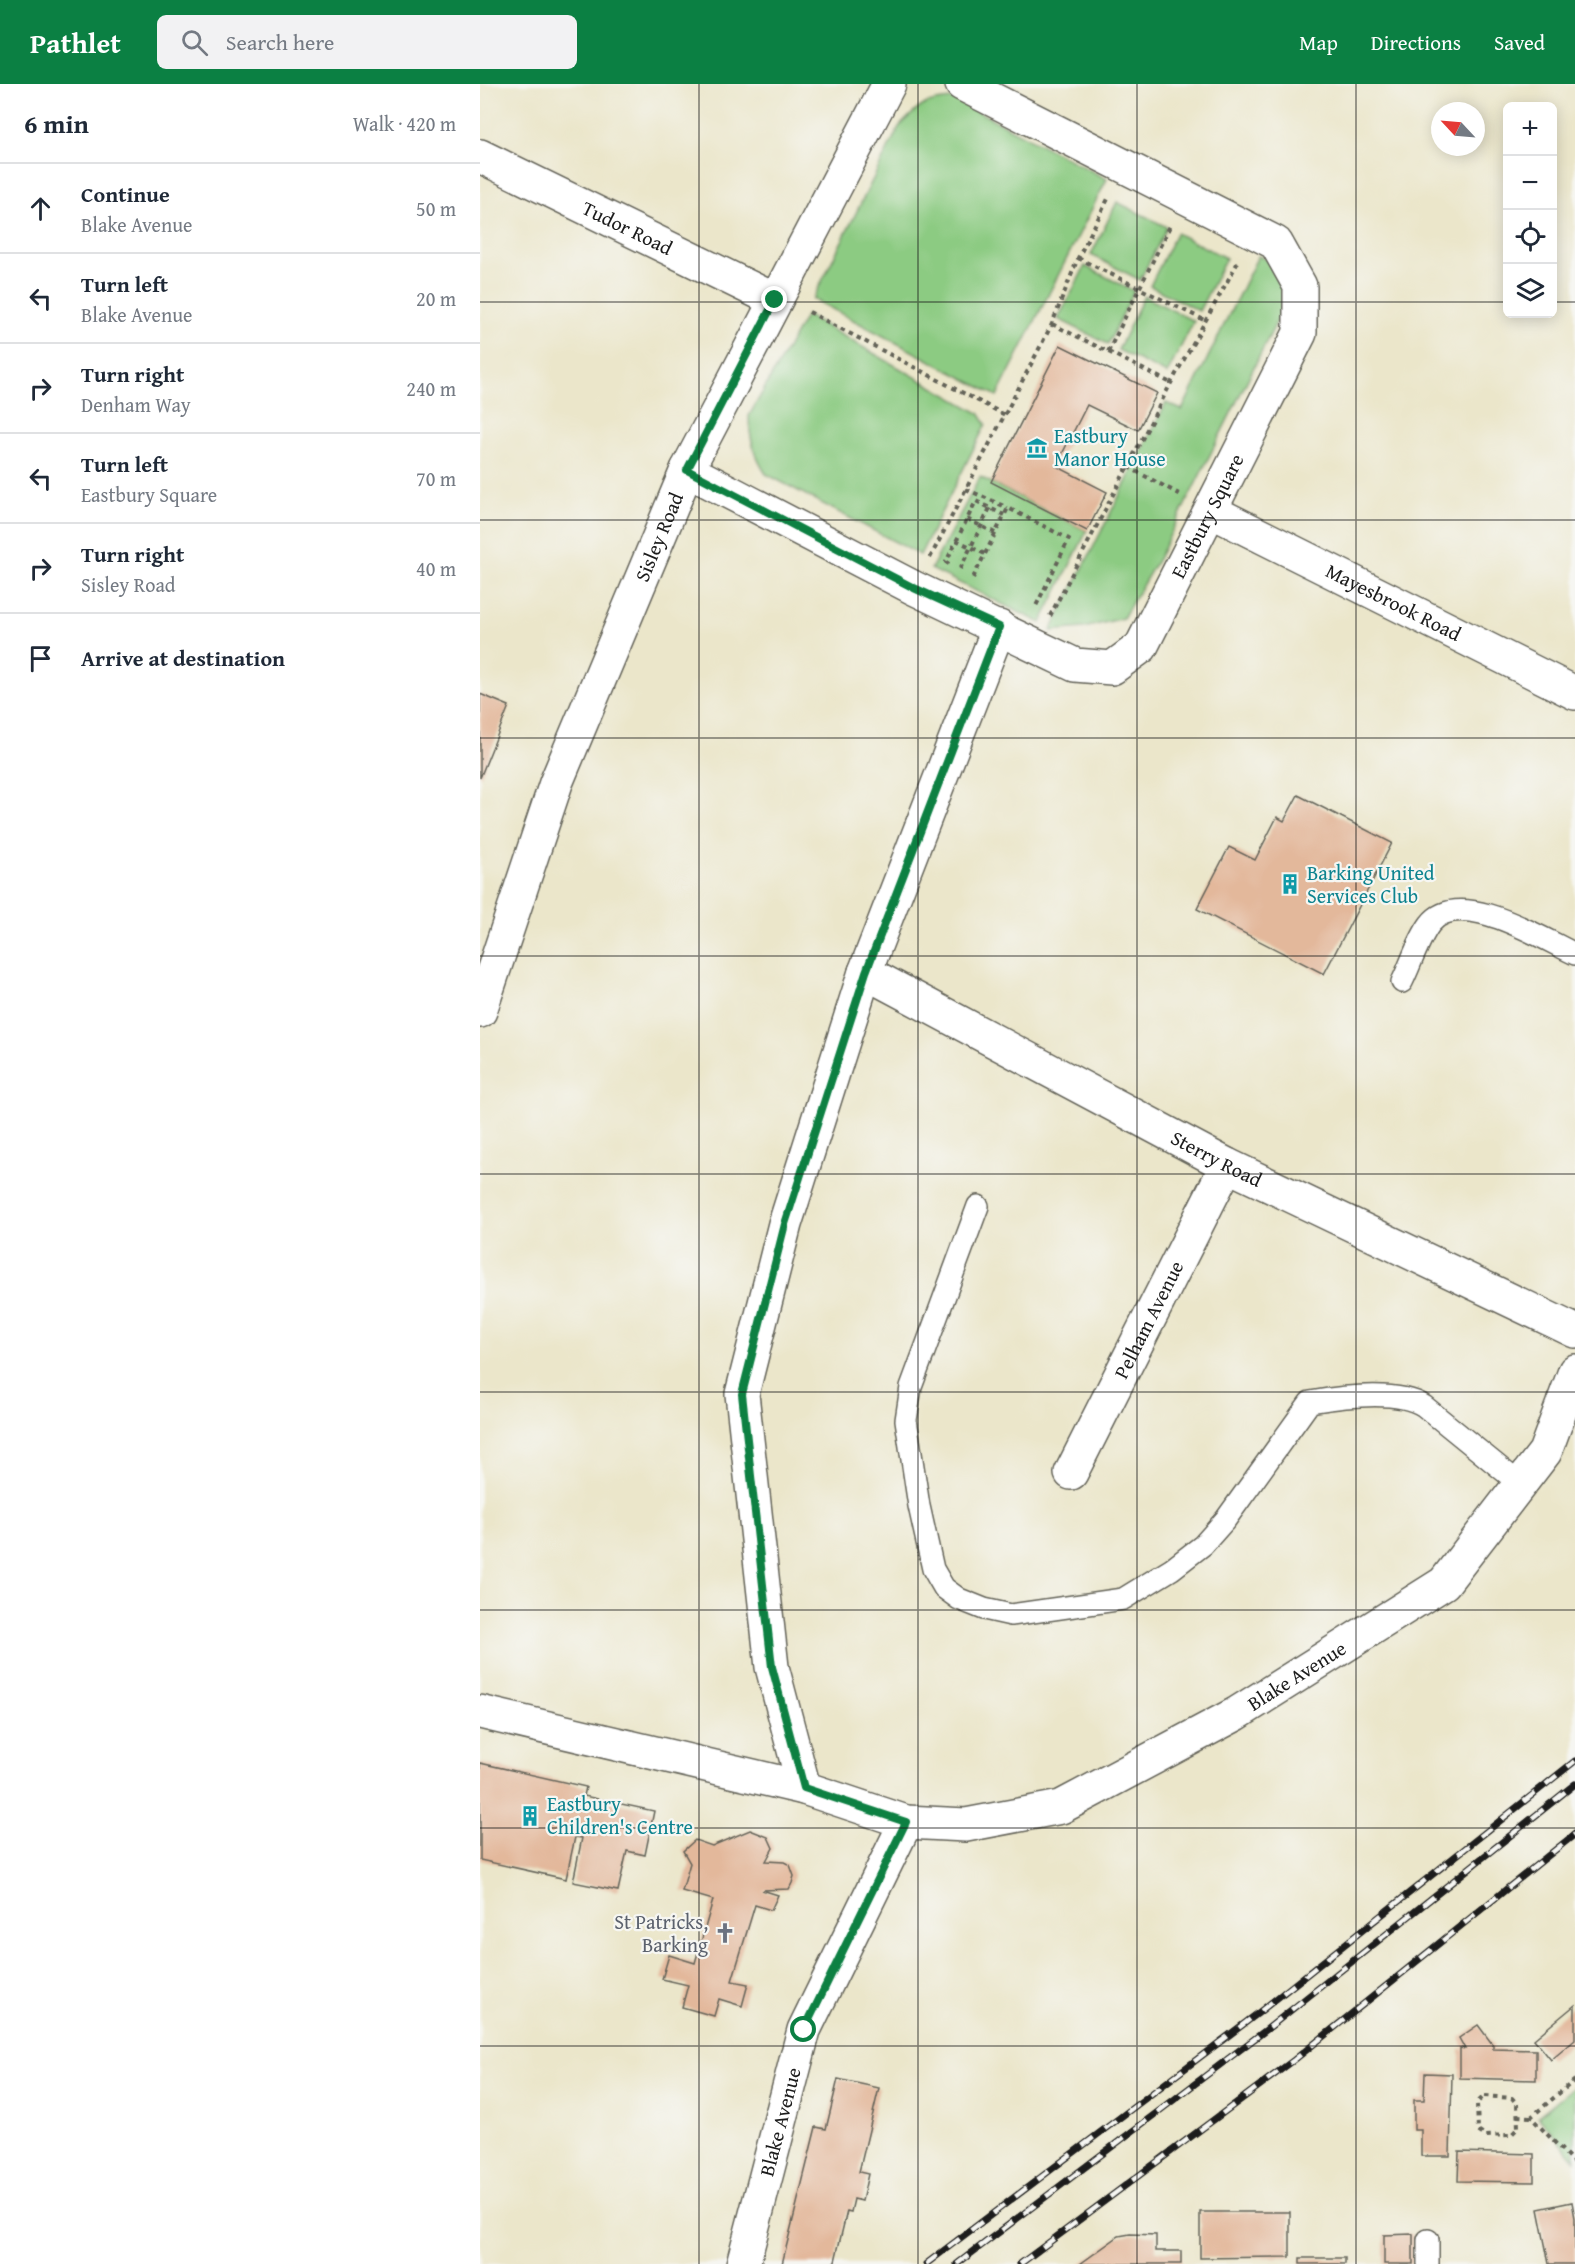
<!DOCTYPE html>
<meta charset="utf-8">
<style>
body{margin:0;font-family:"Gentium Book Plus",serif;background:#f2f2f3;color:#1f2937}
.controls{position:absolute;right:18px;top:18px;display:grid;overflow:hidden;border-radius:9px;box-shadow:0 3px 15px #0003}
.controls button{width:54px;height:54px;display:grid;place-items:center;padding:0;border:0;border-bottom:2px solid #e0e1e3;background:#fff;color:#1f2937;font:30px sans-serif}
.compass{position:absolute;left:951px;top:18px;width:54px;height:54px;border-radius:50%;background:#fff;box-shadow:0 3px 15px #0003;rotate:296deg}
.stop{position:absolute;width:18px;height:18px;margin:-14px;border:4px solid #0b8043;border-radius:50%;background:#fff}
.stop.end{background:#0b8043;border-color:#fff;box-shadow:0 2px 6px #0008}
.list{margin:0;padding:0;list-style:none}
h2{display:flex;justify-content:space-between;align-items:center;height:78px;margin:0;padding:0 24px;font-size:26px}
h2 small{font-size:20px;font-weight:400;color:#747a83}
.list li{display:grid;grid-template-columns:39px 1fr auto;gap:18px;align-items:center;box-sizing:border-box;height:90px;padding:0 24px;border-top:2px solid #e0e1e3}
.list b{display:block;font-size:22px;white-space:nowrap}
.list p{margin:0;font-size:20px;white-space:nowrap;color:#747a83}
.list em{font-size:20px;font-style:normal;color:#747a83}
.icon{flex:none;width:33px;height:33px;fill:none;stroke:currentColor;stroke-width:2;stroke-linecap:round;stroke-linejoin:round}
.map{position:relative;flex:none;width:1095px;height:2180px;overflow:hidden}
header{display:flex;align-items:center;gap:36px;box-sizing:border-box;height:84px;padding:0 30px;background:#0b8043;color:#fff}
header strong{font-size:28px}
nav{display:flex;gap:33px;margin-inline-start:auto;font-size:21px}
.search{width:420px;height:54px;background:#f2f2f3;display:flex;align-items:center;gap:15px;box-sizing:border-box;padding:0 21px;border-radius:9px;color:#747a83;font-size:22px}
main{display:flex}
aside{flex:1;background:#fff}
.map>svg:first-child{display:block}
.green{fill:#8ccb82;stroke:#54744f;stroke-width:1.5}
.building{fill:#e3b89b}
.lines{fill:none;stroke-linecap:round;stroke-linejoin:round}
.service-casing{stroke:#646359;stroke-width:24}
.minor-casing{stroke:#646359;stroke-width:36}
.path{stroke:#646359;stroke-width:4;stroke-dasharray:4.5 4.5;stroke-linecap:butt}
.service{stroke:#fff;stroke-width:21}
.minor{stroke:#fff;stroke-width:33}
.rail-casing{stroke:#1c1c1c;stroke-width:7}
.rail{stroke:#f6f6f2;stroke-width:4.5;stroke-dasharray:14;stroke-linecap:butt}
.route{stroke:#0b8043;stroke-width:8}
.grid{fill:none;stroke:#1c1c1c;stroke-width:1.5;stroke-opacity:0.55}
.labels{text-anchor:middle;stroke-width:4.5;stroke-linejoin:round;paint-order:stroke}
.street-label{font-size:20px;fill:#1c1c1c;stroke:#f6f6f2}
.culture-label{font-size:20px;fill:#0d838f;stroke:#f6f6f2;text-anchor:start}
.worship-label{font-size:20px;fill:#5b616d;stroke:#f6f6f2;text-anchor:end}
</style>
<header>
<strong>Pathlet</strong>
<div class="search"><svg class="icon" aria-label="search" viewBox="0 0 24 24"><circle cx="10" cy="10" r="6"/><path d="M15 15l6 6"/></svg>Search here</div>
<nav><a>Map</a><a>Directions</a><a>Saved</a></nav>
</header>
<main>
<aside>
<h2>6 min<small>Walk · 420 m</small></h2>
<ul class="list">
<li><svg class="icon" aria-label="ahead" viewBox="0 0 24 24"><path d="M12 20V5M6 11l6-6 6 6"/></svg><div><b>Continue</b><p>Blake Avenue</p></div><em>50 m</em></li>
<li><svg class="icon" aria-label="left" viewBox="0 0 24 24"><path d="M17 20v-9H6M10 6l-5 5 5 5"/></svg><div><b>Turn left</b><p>Blake Avenue</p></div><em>20 m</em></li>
<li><svg class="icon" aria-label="right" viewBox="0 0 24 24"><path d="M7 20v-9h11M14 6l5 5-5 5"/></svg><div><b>Turn right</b><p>Denham Way</p></div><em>240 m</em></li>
<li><svg class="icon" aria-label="left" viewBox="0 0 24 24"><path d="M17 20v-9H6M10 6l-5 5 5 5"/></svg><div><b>Turn left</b><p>Eastbury Square</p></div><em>70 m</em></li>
<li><svg class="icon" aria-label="right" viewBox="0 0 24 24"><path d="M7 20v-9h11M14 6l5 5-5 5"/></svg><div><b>Turn right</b><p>Sisley Road</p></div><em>40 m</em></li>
<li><svg class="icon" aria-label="arrive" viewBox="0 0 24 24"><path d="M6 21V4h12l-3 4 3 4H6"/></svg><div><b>Arrive at destination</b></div></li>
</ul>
</aside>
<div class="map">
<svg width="1095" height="2180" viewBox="0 0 1095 2180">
<rect width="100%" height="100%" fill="#f6f6f2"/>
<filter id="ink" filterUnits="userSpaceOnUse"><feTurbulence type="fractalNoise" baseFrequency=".0167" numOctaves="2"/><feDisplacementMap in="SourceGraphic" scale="12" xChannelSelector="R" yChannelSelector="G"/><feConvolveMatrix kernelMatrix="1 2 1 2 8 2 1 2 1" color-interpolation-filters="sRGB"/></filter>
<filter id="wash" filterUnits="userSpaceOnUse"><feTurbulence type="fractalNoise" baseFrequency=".008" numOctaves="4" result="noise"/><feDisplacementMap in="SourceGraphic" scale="24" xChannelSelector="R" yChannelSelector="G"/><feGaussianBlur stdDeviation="1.35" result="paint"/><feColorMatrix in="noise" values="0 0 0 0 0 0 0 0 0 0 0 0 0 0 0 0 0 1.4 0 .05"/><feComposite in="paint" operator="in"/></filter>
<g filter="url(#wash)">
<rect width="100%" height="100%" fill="#ebe6ca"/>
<g class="green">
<path d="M474 15 627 95 517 312 333 215 419 43C439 22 445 16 474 15Z"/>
<polygon points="637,118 687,143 660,196 611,171"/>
<polygon points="696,149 746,174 719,227 670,202"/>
<polygon points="778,172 800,180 813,205 678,475 643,534 604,544 571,547 686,319 702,326"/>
<polygon points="605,182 654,207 628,260 578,235"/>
<polygon points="664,212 714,237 687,290 638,266"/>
<path d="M326 231 499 329 506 340 440 471 286 390C274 372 269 354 269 332Z"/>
<polygon points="500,393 607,447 561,539 451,485"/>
<polygon points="1095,2002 1095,2076 1058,2032"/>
</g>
<g id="blocks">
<g class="building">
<polygon points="580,261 677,309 658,346 607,321 576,382 627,408 607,447 511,398"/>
<polygon points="0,610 29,622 0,694"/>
<polygon points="818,711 912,759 844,890 717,825 749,763 775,776 797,733 804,737"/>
<polygon points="0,1679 106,1703 104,1712 174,1727 165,1771 147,1767 138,1807 93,1798 102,1754 95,1753 86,1795 0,1776"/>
<polygon points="270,1746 288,1753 293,1764 286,1777 304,1778 310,1781 314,1792 312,1799 309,1805 282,1806 298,1811 291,1826 275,1821 252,1897 268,1900 262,1922 239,1915 234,1932 202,1923 208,1901 182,1895 189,1871 215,1879 233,1816 202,1807 210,1779 203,1767 215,1756 232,1762"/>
<polygon points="1095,1921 1095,1956 1071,1976 1054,1955"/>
<polygon points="998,1941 1013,1961 1013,1965 1056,1966 1056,1996 980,1994 980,1964 985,1965 979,1954"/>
<polygon points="945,1989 972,1990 970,2072 941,2072 941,2046 934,2046 934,2016 944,2016"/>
<polygon points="358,1995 399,2004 379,2088 388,2090 382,2117 374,2115 371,2128 367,2127 355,2177 351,2180 302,2180 336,2043 346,2045"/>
<polygon points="979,2068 1054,2070 1054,2098 978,2097"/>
<polygon points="1092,2118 1095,2134 1095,2180 1069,2180 1058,2125"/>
<polygon points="720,2128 810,2128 810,2173 720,2174"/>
<polygon points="650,2150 676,2151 676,2167 701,2167 701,2180 600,2180 639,2152"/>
<polygon points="933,2150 933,2180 904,2180 904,2151"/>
<rect x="820" y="2174" width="45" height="6"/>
</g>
</g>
</g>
<g filter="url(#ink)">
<use href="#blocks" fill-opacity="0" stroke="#646359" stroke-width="1.5"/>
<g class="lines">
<g class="service-casing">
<g id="service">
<path d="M922 898C931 880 938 856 950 840 979 802 1063 855 1095 870"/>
<path d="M498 1122 431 1303 426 1336 439 1422 453 1485 464 1504 479 1515 504 1525 531 1531 643 1515 692 1485 723 1461 746 1435 830 1318C860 1313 918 1305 944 1322L1040 1400"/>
<polyline points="948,2180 948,2156"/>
</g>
</g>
<g class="minor-casing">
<g id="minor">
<path id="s1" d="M0 72 295 216"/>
<path id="s2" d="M207 386 434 504 595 581 632 584 661 563 820 249V202L796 159 482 0"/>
<path id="s3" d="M731 427 1095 609"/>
<path id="s4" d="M385 888 747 1081 1095 1247"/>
<path id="s5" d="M0 927 76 699 207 386 409 0"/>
<path id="s6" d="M591 1389 747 1081"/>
<path id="s7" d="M0 1628 324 1704 426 1738 486 1741 581 1723 756 1630 964 1499 1065 1368 1095 1287"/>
<polyline points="324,1704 292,1583 262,1310 305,1140 385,888 519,543"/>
<path id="s8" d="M263 2180 324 1946 426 1738"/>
</g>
</g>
<g class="path">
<polyline points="598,174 726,237"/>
<polyline points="329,228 525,331"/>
<polyline points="572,240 691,299"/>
<polyline points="628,268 690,142"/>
<polyline points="648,383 701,411"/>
<polyline points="486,405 528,424"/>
<polyline points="487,435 515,449"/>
<polyline points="476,456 505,470"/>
<polyline points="450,474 572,240 598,174 629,113"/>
<polyline points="469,480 466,478 496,417 524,431"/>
<polyline points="480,485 510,424"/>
<polyline points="493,494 528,424 589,455 555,524"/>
<polyline points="570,532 691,299 758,178"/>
<polyline points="1095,1996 1051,2033 1095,2080"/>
<polygon points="1004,2012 1032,2014 1037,2020 1038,2044 1031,2051 1005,2052 998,2047 997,2019"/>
<polyline points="1037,2032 1051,2033"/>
</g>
<use href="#service" class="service"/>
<use href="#minor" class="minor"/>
<g class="rail-casing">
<g id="rail">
<polyline points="446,2180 777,1930 1095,1677"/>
<polyline points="477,2180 786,1946 1095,1700"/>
<polyline points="540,2180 814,1976 1095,1750"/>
</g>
</g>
<use href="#rail" class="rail"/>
</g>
</g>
<g class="lines" filter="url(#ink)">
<polyline class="route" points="295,216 207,386 434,504 519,543 386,888 305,1140 262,1310 292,1583 324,1704 426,1738 324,1946"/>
</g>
<path class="grid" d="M219 0V2180M438 0V2180M657 0V2180M876 0V2180M0 218H1028M1072 218H1095M0 436H1095M0 654H1095M0 872H1095M0 1090H1095M0 1308H1095M0 1526H1095M0 1744H1095M0 1962H1095"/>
<defs>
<g id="museum-bare" transform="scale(1.62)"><path d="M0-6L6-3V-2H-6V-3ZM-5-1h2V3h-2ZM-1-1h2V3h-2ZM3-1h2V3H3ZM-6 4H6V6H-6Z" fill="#0f9aa8" stroke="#f6f6f2" stroke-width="2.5" paint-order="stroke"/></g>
<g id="building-bare" transform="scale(1.62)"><path d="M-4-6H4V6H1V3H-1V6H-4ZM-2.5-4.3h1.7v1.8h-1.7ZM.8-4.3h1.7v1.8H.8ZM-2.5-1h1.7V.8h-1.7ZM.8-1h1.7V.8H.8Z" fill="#0f9aa8" stroke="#f6f6f2" stroke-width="2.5" paint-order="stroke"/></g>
<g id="church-bare" transform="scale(1.62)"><path d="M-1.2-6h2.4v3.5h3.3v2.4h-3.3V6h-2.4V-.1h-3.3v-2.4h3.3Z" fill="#6b7280" stroke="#f6f6f2" stroke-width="2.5" paint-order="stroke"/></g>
</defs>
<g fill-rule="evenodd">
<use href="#museum-bare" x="557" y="364"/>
<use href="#building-bare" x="810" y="800"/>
<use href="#building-bare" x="50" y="1732"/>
<use href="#church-bare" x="245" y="1849"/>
</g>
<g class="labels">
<g class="street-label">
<text dy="7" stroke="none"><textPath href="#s1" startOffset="164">Tudor Road</textPath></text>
<text dy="7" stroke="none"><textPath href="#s2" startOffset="654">Eastbury Square</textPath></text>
<text dy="7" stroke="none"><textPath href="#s5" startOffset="507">Sisley Road</textPath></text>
<text dy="7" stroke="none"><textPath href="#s3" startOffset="204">Mayesbrook Road</textPath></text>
<text dy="7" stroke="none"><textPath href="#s4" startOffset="398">Sterry Road</textPath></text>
<text dy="7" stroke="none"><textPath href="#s6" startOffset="172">Pelham Avenue</textPath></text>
<text dy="7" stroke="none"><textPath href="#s7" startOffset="867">Blake Avenue</textPath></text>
<text dy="7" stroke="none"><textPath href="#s8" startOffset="147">Blake Avenue</textPath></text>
</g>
<g class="culture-label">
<text x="574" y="359">Eastbury<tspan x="574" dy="23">Manor House</tspan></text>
<text x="827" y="796">Barking United<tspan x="827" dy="23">Services Club</tspan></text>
<text x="67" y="1727">Eastbury<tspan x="67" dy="23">Children's Centre</tspan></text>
</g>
<g class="worship-label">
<text x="228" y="1845">St Patricks,<tspan x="228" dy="23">Barking</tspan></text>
</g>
</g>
</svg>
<div class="controls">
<button>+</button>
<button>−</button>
<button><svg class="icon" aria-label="locate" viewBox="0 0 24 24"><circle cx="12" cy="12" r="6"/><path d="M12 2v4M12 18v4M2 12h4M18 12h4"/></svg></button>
<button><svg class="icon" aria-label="layers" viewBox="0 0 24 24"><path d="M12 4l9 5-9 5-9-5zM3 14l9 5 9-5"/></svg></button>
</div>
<svg class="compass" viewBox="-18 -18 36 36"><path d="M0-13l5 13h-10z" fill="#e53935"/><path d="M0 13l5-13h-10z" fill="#747a83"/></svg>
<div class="stop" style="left:324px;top:1946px"></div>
<div class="stop end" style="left:295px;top:216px"></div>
</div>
</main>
